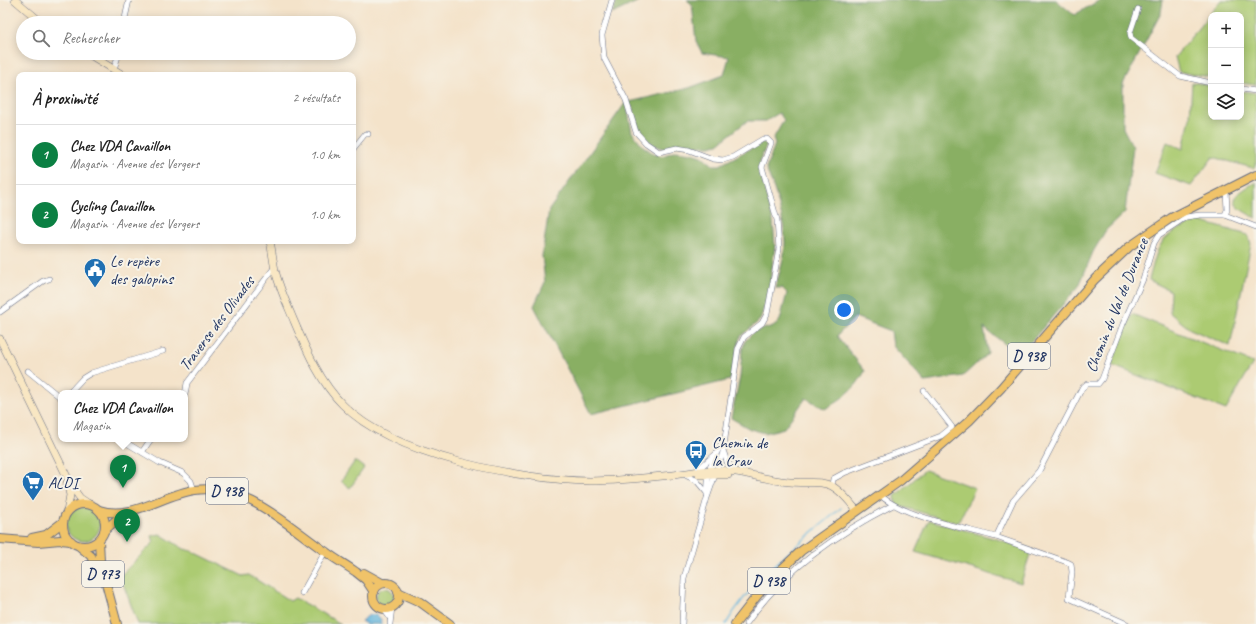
<!DOCTYPE html>
<html lang="fr">
<meta charset="utf-8">
<style>
body{margin:0;font-family:Caveat,sans-serif;background:#f2f2f2;color:#222}
.controls{position:absolute;right:12px;top:12px;display:grid;overflow:hidden;border-radius:8px;box-shadow:0 2px 10px #0003}
.controls button{width:36px;height:36px;display:grid;place-items:center;padding:0;border:0;border-bottom:1px solid #e0e0e0;background:#fff;color:#222;font:20px sans-serif}
.you{position:absolute;left:844px;top:310px;width:14px;height:14px;margin:-10px;border:3px solid #fff;border-radius:50%;background:#1a73e8;box-shadow:0 0 0 6px #1a73e833}
.badge{display:grid;place-items:center;width:26px;height:26px;border-radius:50%;background:#0b8043;color:#fff;font-size:13px;font-weight:700}
.pin{position:absolute;translate:-50% -33px;filter:drop-shadow(0 1px 2px #0008)}
.pin::after{content:'';position:absolute;top:21px;width:14px;height:12px;background:inherit;clip-path:polygon(0 0,100% 0,50% 100%)}
.popup{position:absolute;left:58px;top:390px;width:130px;height:52px;box-sizing:border-box;display:grid;place-content:center;border-radius:8px;background:#fff;filter:drop-shadow(0 1px 3px #0005);font-size:13px;white-space:nowrap;color:#767676}
.popup b{font-size:15px;color:#222}
.popup::after{content:'';position:absolute;left:50%;top:100%;margin-left:-8px;border:8px solid transparent;border-top-color:#fff}
.list{margin:0;padding:0;list-style:none}
h2{display:flex;justify-content:space-between;align-items:center;height:52px;margin:0;padding:0 16px;font-size:17px}
h2 small{font-size:13px;font-weight:400;color:#767676}
.list li{display:grid;grid-template-columns:26px 1fr auto;gap:12px;align-items:center;box-sizing:border-box;height:60px;padding:0 16px;border-top:1px solid #e0e0e0}
.list b{display:block;font-size:15px;white-space:nowrap}
.list p{margin:0;font-size:13px;white-space:nowrap;color:#767676}
.list em{font-size:13px;font-style:normal;color:#767676}
.icon{flex:none;width:22px;height:22px;fill:none;stroke:currentColor;stroke-width:2;stroke-linecap:round;stroke-linejoin:round}
.map{position:relative;flex:none;width:1256px;height:624px;overflow:hidden}
.search{position:absolute;background:#fff;box-shadow:0 2px 10px #0003;left:16px;top:16px;width:340px;height:44px;display:flex;align-items:center;gap:10px;box-sizing:border-box;padding:0 14px;border-radius:22px;color:#767676;font-size:15px}
.panel{position:absolute;background:#fff;box-shadow:0 2px 10px #0003;left:16px;top:72px;width:340px;height:172px;border-radius:8px}
.map>svg:first-child{display:block}
.green{fill:#accb72;stroke:#647d68}
.forest{fill:#89af64;stroke:#526f61}
.water{fill:#60b4dc;stroke:#3e729d}
.lines{fill:none;stroke-linecap:round;stroke-linejoin:round}
.stream{stroke:#60b4dc;stroke-width:1.5}
.street-casing{stroke:#676e84;stroke-width:6}
.secondary-casing{stroke:#676e84;stroke-width:8}
.primary-casing{stroke:#676e84;stroke-width:10}
.street{stroke:#fff;stroke-width:5}
.secondary{stroke:#f9e7c3;stroke-width:7}
.primary{stroke:#f0c369;stroke-width:8}
.labels{text-anchor:middle;stroke-width:4;stroke-linejoin:round;paint-order:stroke}
.shield{fill:#f7f3e8;stroke:#5d6a87;stroke-width:1}
.shield-label{font-size:15px;font-weight:bold;fill:#1b2f5e}
.poi-label{font-size:16px;fill:#1b2f5e;stroke:#f7f3e8;text-anchor:start}
.street-label{font-size:16px;fill:#1b2f5e;stroke:#f7f3e8}
</style>
<div class="map">
<svg width="1256" height="624" viewBox="0 0 1256 624">
<rect width="100%" height="100%" fill="#f7f3e8"/>
<filter id="ink" filterUnits="userSpaceOnUse"><feTurbulence type="fractalNoise" baseFrequency=".025" numOctaves="2"/><feDisplacementMap in="SourceGraphic" scale="8" xChannelSelector="R" yChannelSelector="G"/><feConvolveMatrix kernelMatrix="1 2 1 2 8 2 1 2 1" color-interpolation-filters="sRGB"/></filter>
<filter id="wash" filterUnits="userSpaceOnUse"><feTurbulence type="fractalNoise" baseFrequency=".012" numOctaves="4" result="noise"/><feDisplacementMap in="SourceGraphic" scale="16" xChannelSelector="R" yChannelSelector="G"/><feGaussianBlur stdDeviation="0.9" result="paint"/><feColorMatrix in="noise" values="0 0 0 0 0 0 0 0 0 0 0 0 0 0 0 0 0 1.4 0 .05"/><feComposite in="paint" operator="in"/></filter>
<g filter="url(#wash)">
<rect width="100%" height="100%" fill="#f4e3ca"/>
<g class="green">
<polygon points="1221,0 1256,0 1256,85 1241,83 1241,15 1211,15 1211,77 1179,72 1175,57"/>
<polygon points="1192,82 1211,86 1211,117 1241,117 1241,91 1256,93 1256,166 1253,168 1213,157 1191,186 1155,173 1167,142 1183,149 1190,118"/>
<path d="M1256 182V218C1227 204 1229 197 1256 182Z"/>
<path d="M1198 221 1248 235 1251 244 1230 346 1190 329 1170 313 1171 291 1149 280C1159 242 1159 236 1198 221Z"/>
<polygon points="1132,314 1253,363 1226,410 1111,365"/>
<polygon points="355,461 364,468 350,488 341,481"/>
<polygon points="925,470 975,488 958,523 896,505 895,496"/>
<circle cx="83" cy="524" r="17"/>
<polygon points="929,520 1000,540 1031,551 1021,583 915,552"/>
<polygon points="160,534 184,549 192,551 243,576 249,575 290,601 295,598 341,624 138,624 121,578 122,574 154,542 152,536"/>
<circle cx="385" cy="597" r="9"/>
</g>
<g class="forest">
<polygon points="617,0 641,0 612,14"/>
<path d="M687 0H1056L1074 15 1100 0H1163L1161 13 1123 84V128L1133 147 1125 212 1106 230 1093 252 1079 286 1028 345 1005 344 984 328 988 353 963 376 925 382 893 346 891 331 855 317 837 336 865 371C855 390 843 398 825 409L806 398 784 428 765 433 750 429 731 418 740 377 742 351 745 341 754 332 776 325 780 320 787 293 782 288H775C779 274 785 258 785 243 785 222 775 188 766 169L775 144 773 139 784 120 779 113 766 121H747L718 144 710 146 678 145 665 149 651 144 639 131 633 109 629 102 689 88 724 75 729 57 702 53 696 41 692 4Z"/>
<polygon points="626,102 632,132 643,146 654,154 662,156 676,151 692,153 702,156 713,165 720,165 763,142 767,145 760,160 760,172 773,221 775,246 769,292 760,320 740,337 730,380 591,414 534,306 545,282 542,256 549,210"/>
</g>
<path class="water" d="M369 615C377 613 381 617 382 624H366L361 621Z"/>
<g class="lines">
<path class="stream" d="M726 624C754 576 800 544 841 508"/>
</g>
</g>
<g filter="url(#ink)">
<g class="lines">
<g class="street-casing">
<g id="street">
<polyline points="612,0 602,35 604,58 626,100 636,132 646,143 659,152 677,148 689,150 713,159 723,160 733,157 763,139 767,139 771,143 762,167 777,220 779,249 767,314 762,323 744,337 738,349 723,452 707,498 684,578 682,624"/>
<polyline points="1138,9 1130,33 1131,38 1180,76 1211,83"/>
<polyline points="124,23 129,0"/>
<polyline points="114,69 119,53"/>
<polyline points="1241,89 1256,91"/>
<polyline points="353,149 365,134 368,134"/>
<polyline points="1225,215 1256,227"/>
<polyline points="0,312 43,281 49,279"/>
<polyline points="28,371 61,398"/>
<polyline points="69,393 83,378 91,373 163,351"/>
<polyline points="185,395 187,383 274,268"/>
<polyline points="120,439 160,463 183,473 191,481 194,490"/>
<polyline points="142,452 151,439"/>
<polyline points="724,453 727,462 736,471"/>
<polyline points="696,471 716,454 723,441"/>
<polyline points="687,476 696,480 707,493"/>
<polyline points="832,485 833,479 844,473 941,436 952,427 924,391"/>
<polyline points="707,495 709,470 716,454"/>
<path d="M880 495C904 517 964 528 996 537L1013 501 1039 471 1082 388 1087 384H1098L1102 379 1123 324 1143 279 1154 243 1159 235 1186 217 1200 215H1225L1227 210 1226 190"/>
<polyline points="996,537 1067,562 1071,564 1072,572 1069,598 1127,624"/>
<polyline points="302,593 326,550"/>
<polyline points="384,609 390,618"/>
<polyline points="390,624 392,607"/>
<path d="M746 624C782 571 836 534 893 505"/>
</g>
</g>
<g class="secondary-casing">
<g id="secondary">
<polyline points="15,0 42,23"/>
<polyline points="87,53 123,75"/>
<path d="M270 241C272 251 273 260 275 270 279 287 287 304 294 321 307 351 320 382 343 405 393 456 520 480 590 481 618 481 645 478 673 475 688 473 702 470 716 470 738 470 759 478 781 481 824 487 826 471 857 511"/>
<polyline points="0,339 72,487 80,498 89,504"/>
<polyline points="699,475 728,475"/>
<polyline points="67,512 70,495 67,483"/>
</g>
</g>
<g class="primary-casing">
<g id="primary">
<circle cx="84" cy="525" r="21"/>
<path d="M99 510C132 521 163 494 195 490 245 483 288 526 326 552 335 559 346 565 356 572L366 580 374 592"/>
<polyline points="105,530 116,520 127,514"/>
<polyline points="32,538 46,535 63,522"/>
<polyline points="0,539 38,542 60,540 71,541"/>
<polyline points="99,540 100,561 117,624"/>
<polyline points="79,546 91,556 98,571"/>
<polyline points="364,573 382,583"/>
<circle cx="386" cy="596" r="13"/>
<polyline points="398,592 420,602 450,624"/>
<polyline points="735,624 767,583 801,551 900,481 969,421 1001,388 1095,279 1129,247 1171,218 1256,175"/>
</g>
</g>
<use href="#street" class="street"/>
<use href="#secondary" class="secondary"/>
<use href="#primary" class="primary"/>
</g>
</g>
<defs>
<g id="civic-pin" transform="scale(1.15)"><path d="M0 17L-7.5 6A9.5 9.5 0 1 1 7.5 6Z" fill="#1f6fb2" stroke="#f7f3e8"/><path d="M-.6-6.5H3V-4.5H.6V-3L4-1V1h2V6H-6V1h2V-1L-.6-3ZM-1.2 2.5V6h2.4V2.5Z" fill="#fff"/></g>
<g id="bus-pin" transform="scale(1.15)"><path d="M0 17L-7.5 6A9.5 9.5 0 1 1 7.5 6Z" fill="#1f6fb2" stroke="#f7f3e8"/><path d="M-5-6H5V4H4V6H2V4H-2V6H-4V4H-5ZM-3.5-4V0h7V-4ZM-3.5 1.2v1.5H-2V1.2ZM2 1.2v1.5H3.5V1.2Z" fill="#fff"/></g>
<g id="supermarket-pin" transform="scale(1.15)"><path d="M0 17L-7.5 6A9.5 9.5 0 1 1 7.5 6Z" fill="#1f6fb2" stroke="#f7f3e8"/><path d="M-6-5.5h2.5l.6 2H6L4.5 2H-2.5L-4.4-4H-6ZM-1.5 3.2a1.3 1.3 0 1 0 .1 0ZM3 3.2a1.3 1.3 0 1 0 .1 0Z" fill="#fff"/></g>
</defs>
<g fill-rule="evenodd">
<use href="#civic-pin" x="95" y="269"/>
<use href="#bus-pin" x="696" y="451"/>
<use href="#supermarket-pin" x="33" y="482"/>
</g>
<g class="labels">
<g class="shield">
<rect x="1008" y="343" width="42" height="26" rx="3"/>
<rect x="206" y="478" width="42" height="26" rx="3"/>
<rect x="82" y="561" width="42" height="26" rx="3"/>
<rect x="748" y="568" width="42" height="26" rx="3"/>
</g>
<g class="shield-label">
<text x="1029" y="361">D 938</text>
<text x="227" y="496">D 938</text>
<text x="103" y="579">D 973</text>
<text x="769" y="586">D 938</text>
</g>
<g class="poi-label">
<text x="110" y="266">Le repère<tspan x="110" dy="18">des galopins</tspan></text>
<text x="712" y="448">Chemin de<tspan x="712" dy="18">la Crau</tspan></text>
<text x="48" y="488">ALDI</text>
</g>
<g class="street-label">
<text transform="translate(1116 305) rotate(-68)" y="6">Chemin du Val de Durance</text>
<text transform="translate(216 323) rotate(-53)" y="6">Traverse des Olivades</text>
</g>
</g>
</svg>
<div class="controls">
<button>+</button>
<button>−</button>
<button><svg class="icon" aria-label="layers" viewBox="0 0 24 24"><path d="M12 4l9 5-9 5-9-5zM3 14l9 5 9-5"/></svg></button>
</div>
<div class="you"></div>
<div class="pin badge" style="left:123px;top:488px">1</div>
<div class="popup"><b>Chez VDA Cavaillon</b>Magasin</div>
<div class="pin badge" style="left:127px;top:542px">2</div>
<div class="search"><svg class="icon" aria-label="search" viewBox="0 0 24 24"><circle cx="10" cy="10" r="6"/><path d="M15 15l6 6"/></svg>Rechercher</div>
<section class="panel">
<h2>À proximité<small>2 résultats</small></h2>
<ul class="list">
<li><span class="badge">1</span><div><b>Chez VDA Cavaillon</b><p>Magasin · Avenue des Vergers</p></div><em>1.0 km</em></li>
<li><span class="badge">2</span><div><b>Cycling Cavaillon</b><p>Magasin · Avenue des Vergers</p></div><em>1.0 km</em></li>
</ul>
</section>
</div>
